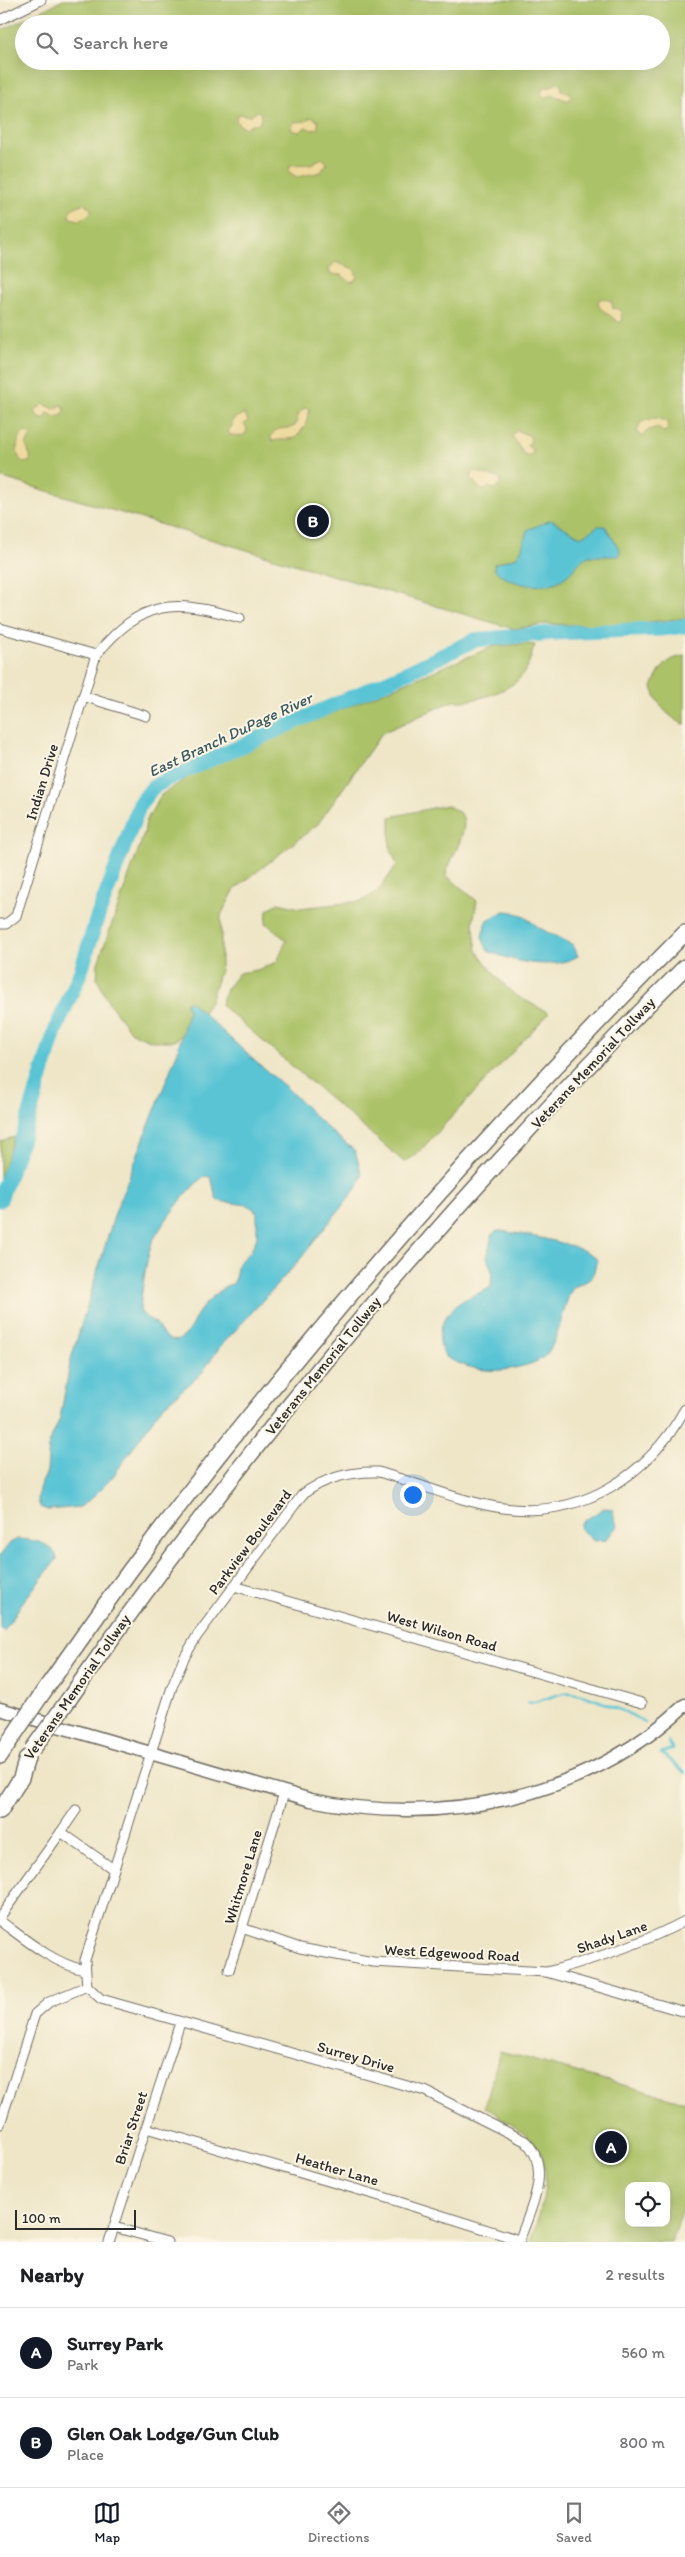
<!DOCTYPE html>
<style>
body{margin:0;font-family:Itim,sans-serif;background:#f2f2f2;color:#202124}
.controls{position:absolute;right:15px;bottom:15px;display:grid;overflow:hidden;border-radius:10px;box-shadow:0 5px 20px #0002}
.controls button{width:45px;height:45px;display:grid;place-items:center;padding:0;border:0;border-bottom:1px solid #e0e0e0;background:#fff;color:#202124;font:25px sans-serif}
.scale{position:absolute;left:15px;bottom:12px;width:121px;box-sizing:border-box;padding-left:5px;border:2px solid #2b2b2b;border-top:0;font-size:14px;line-height:18px;white-space:nowrap;color:#2b2b2b;-webkit-text-stroke:4px #fcf5e5;paint-order:stroke}
.you{position:absolute;left:412px;top:1494px;width:18px;height:18px;margin:-12px;border:4px solid #fff;border-radius:50%;background:#1a73e8;box-shadow:0 0 0 8px #1a73e833}
.badge{display:grid;place-items:center;width:32px;height:32px;border-radius:50%;background:#111827;color:#fff;font-size:16px;font-weight:700}
.pin{position:absolute;translate:-50% -50%;border:2px solid #fff;box-shadow:0 1px 5px #0006}
.list{margin:0;padding:0;list-style:none}
h2{display:flex;justify-content:space-between;align-items:center;height:65px;margin:0;padding:0 20px;font-size:21px}
h2 small{font-size:16px;font-weight:400;color:#757577}
.list li{display:grid;grid-template-columns:32px 1fr auto;gap:15px;align-items:center;box-sizing:border-box;height:90px;padding:0 20px;border-top:1px solid #e0e0e0}
.list b{display:block;font-size:19px;white-space:nowrap}
.list p{margin:0;font-size:16px;white-space:nowrap;color:#757577}
.list em{font-size:16px;font-style:normal;color:#757577}
.icon{flex:none;width:28px;height:28px;fill:none;stroke:currentColor;stroke-width:2;stroke-linecap:round;stroke-linejoin:round}
.map{position:relative;flex:none;width:685px;height:2242px;overflow:hidden}
.search{position:absolute;background:#fff;box-shadow:0 5px 20px #0002;left:15px;right:15px;top:15px;height:55px;display:flex;align-items:center;gap:12px;box-sizing:border-box;padding:0 18px;border-radius:28px;color:#757577;font-size:19px}
.sheet{height:245px;background:#fff}
nav{display:flex;justify-content:space-around;align-items:center;box-sizing:border-box;height:70px;border-top:1px solid #e0e0e0;background:#fff;font-size:14px;color:#757577}
nav a{display:grid;justify-items:center;gap:2px}
nav .on{color:#111827}
.map>svg:first-child{display:block}
.green{fill:#acc267;stroke:#6c7649;fill-rule:evenodd}
.sand{fill:#eeda9e;stroke:#8c8264}
.water{fill:#5ac4d5;stroke:#427880;fill-rule:evenodd}
.lines{fill:none;stroke-linecap:round;stroke-linejoin:round}
.stream{stroke:#5ac4d5;stroke-width:2.5}
.river{stroke:#5ac4d5;stroke-width:15}
.street-casing{stroke:#706c62;stroke-width:11}
.primary-casing{stroke:#706c62;stroke-width:15}
.highway-casing{stroke:#706c62;stroke-width:18}
.street{stroke:#fff;stroke-width:9}
.primary{stroke:#fff;stroke-width:12}
.highway{stroke:#fff;stroke-width:15}
.highway-bridge-casing{stroke:#706c62;stroke-width:18;stroke-linecap:butt}
.highway-bridge{stroke:#fff;stroke-width:15}
.labels{text-anchor:middle;stroke-width:4;stroke-linejoin:round;paint-order:stroke}
.street-label{font-size:15px;fill:#2b2b2b;stroke:#fcf5e5}
.water-label{font-size:16px;font-style:italic;fill:#39595e;stroke:#fcf5e5}
</style>
<div class="map">
<svg width="685" height="2242" viewBox="0 0 685 2242">
<rect width="100%" height="100%" fill="#fcf5e5"/>
<filter id="ink" filterUnits="userSpaceOnUse"><feTurbulence type="fractalNoise" baseFrequency=".02" numOctaves="2"/><feDisplacementMap in="SourceGraphic" scale="10" xChannelSelector="R" yChannelSelector="G"/><feConvolveMatrix kernelMatrix="1 2 1 2 8 2 1 2 1" color-interpolation-filters="sRGB"/></filter>
<filter id="wash" filterUnits="userSpaceOnUse"><feTurbulence type="fractalNoise" baseFrequency=".0096" numOctaves="4" result="noise"/><feDisplacementMap in="SourceGraphic" scale="20" xChannelSelector="R" yChannelSelector="G"/><feGaussianBlur stdDeviation="1.12" result="paint"/><feColorMatrix in="noise" values="0 0 0 0 0 0 0 0 0 0 0 0 0 0 0 0 0 1.4 0 .05"/><feComposite in="paint" operator="in"/></filter>
<g filter="url(#wash)">
<rect width="100%" height="100%" fill="#efe6c8"/>
<g class="green">
<path d="M63 0H685V618L615 626 544 624 514 629 0 477V31ZM24 24H661V61H24Z"/>
<path d="M527 644 535 645C531 655 529 666 523 674 513 691 471 703 453 701L382 733 318 824 235 889 221 915V967L210 1002 194 1026 174 1041H152L131 1032 109 1003 97 979 98 963 144 834 146 821 161 795 193 774 234 754 494 646Z"/>
<path d="M685 656V725C668 717 657 705 652 687 659 671 665 658 685 656Z"/>
<path d="M447 805C451 808 458 811 461 814 472 828 449 860 446 875L477 901 473 922 477 951 496 976 515 995 549 1013 416 1155 404 1162 221 1005 226 989 239 973 257 970 277 962 286 940 266 923 267 910 278 903 300 908 362 901 378 891 397 865 390 846V817Z"/>
<polygon points="14,1137 0,1179 0,1144 2,1141"/>
<path d="M500 2051 685 2102V2199L671 2242H531C540 2210 559 2166 530 2139 517 2127 500 2117 485 2107ZM629 2186H666V2223H629Z"/>
</g>
<g class="sand">
<polygon points="556,83 561,84 562,92 569,92 571,95 569,101 553,95 545,97 541,94 543,87 551,87"/>
<polygon points="257,111 261,113 260,123 252,124 245,128 237,123 236,118 239,114 250,116"/>
<polygon points="311,117 318,121 318,128 312,130 305,127 300,132 291,130 294,122 306,121"/>
<polygon points="322,158 327,163 321,172 297,177 289,172 290,165 311,164"/>
<polygon points="84,203 91,209 91,213 80,220 70,218 69,214 71,209"/>
<polygon points="335,262 354,269 357,276 355,280 350,282 342,275 330,274 329,269"/>
<polygon points="602,298 611,301 613,308 621,310 622,322 618,322 599,307 598,301"/>
<polygon points="44,404 54,409 62,405 65,409 63,415 56,417 48,413 45,419 39,418 35,411"/>
<path d="M305 408 310 409 305 426 296 438 272 441 271 437C275 425 285 431 295 426L299 413Z"/>
<polygon points="244,414 248,420 244,425 247,428 246,433 242,436 230,435 228,431 232,426 232,420"/>
<polygon points="656,418 667,421 668,430 663,432 657,427 649,430 642,436 640,436 637,431 641,422"/>
<polygon points="516,430 530,436 531,440 527,446 533,450 532,456 525,456 512,436"/>
<path d="M26 432 31 435 26 445 31 458 29 462 24 463C14 457 15 437 26 432Z"/>
<path d="M474 471C483 474 491 475 500 479L501 483 495 489 488 487 485 490 480 489 471 478Z"/>
</g>
<g class="water">
<path d="M551 520 581 537 598 526H605L620 550 619 556H588C579 560 574 571 565 577 547 592 511 586 495 570L494 564 517 557 522 548 527 530Z"/>
<path d="M504 911C523 911 530 923 545 931 554 936 564 940 573 945L578 956C552 971 514 962 488 951L482 937 486 921Z"/>
<path d="M190 1001 257 1063 287 1088 327 1128 355 1151 362 1175 358 1186 297 1263 219 1348 201 1374 161 1408 111 1479 91 1499 80 1507 48 1510 40 1507 38 1500 39 1489 47 1472 49 1444 60 1418 71 1359 115 1213 177 1053 188 1012 186 1002ZM205 1176 210 1177C215 1185 213 1194 218 1201L248 1205 257 1212V1238L250 1252 238 1263 234 1283C220 1288 205 1302 197 1315 193 1322 189 1333 182 1338 171 1346 160 1333 156 1323L147 1318 140 1311C141 1294 146 1261 151 1245 156 1231 192 1183 205 1176Z"/>
<path d="M500 1231C518 1233 589 1245 597 1260 595 1264 595 1270 593 1274 589 1285 574 1282 570 1293 562 1311 560 1334 549 1351 544 1359 533 1364 523 1366 495 1374 471 1371 446 1357 430 1333 447 1307 470 1297 477 1293 484 1292 491 1287L492 1271 487 1258 492 1235 495 1232Z"/>
<polygon points="604,1508 612,1509 617,1526 606,1540 594,1541 580,1529 581,1523"/>
<path d="M18 1539C31 1540 54 1542 57 1559L22 1603 4 1631 0 1629V1556L10 1543Z"/>
</g>
<g class="lines">
<g class="stream">
<path d="M527 1703C541 1702 552 1695 565 1693 581 1691 632 1714 645 1723"/>
<polyline points="668,1742 673,1749 661,1753 685,1773"/>
</g>
<polyline class="river" points="0,1200 26,1127 55,1031 81,971 96,921 140,804 152,788 167,779 408,672 475,640 552,633 660,629 685,626"/>
</g>
</g>
<g filter="url(#ink)">
<g class="lines">
<g class="street-casing">
<g id="street">
<polyline points="0,20 41,0"/>
<polyline points="0,628 96,655"/>
<polyline points="83,696 146,716"/>
<path d="M0 924H6L16 916 96 655C143 599 172 599 240 618"/>
<polyline points="234,1586 642,1703"/>
<polyline points="61,1832 76,1810"/>
<polyline points="0,1917 61,1832 113,1869"/>
<path d="M0 1921C26 1940 53 1963 84 1970"/>
<polyline points="242,1928 300,1948 373,1962 546,1972 685,2012"/>
<polyline points="229,1970 284,1793"/>
<path d="M547 1972C595 1959 642 1944 685 1921"/>
<polyline points="0,2124 35,2014 49,2002 87,1986"/>
<polyline points="146,2128 390,2199 519,2240"/>
<polyline points="114,2227 167,2242"/>
<polyline points="109,2242 180,2023"/>
<path d="M519 2242C529 2211 554 2168 525 2141L425 2091 101 1999 87 1986 85 1960 172 1687 184 1658 197 1636 302 1495C323 1478 351 1471 378 1472 419 1483 460 1502 503 1508 581 1519 648 1476 685 1409"/>
</g>
</g>
<g class="primary-casing">
<path id="primary" d="M0 1709 311 1800C442 1827 586 1799 685 1705"/>
</g>
<g class="highway-casing">
<g id="highway">
<path d="M44 1691C77 1645 109 1598 143 1553 308 1333 491 1128 685 933"/>
<path d="M69 1699C251 1437 460 1192 685 967"/>
<polyline points="0,1756 9,1742"/>
<polyline points="0,1811 21,1778 27,1758"/>
</g>
</g>
<use href="#street" class="street"/>
<use href="#primary" class="primary"/>
<use href="#highway" class="highway"/>
<g class="highway-bridge-casing">
<g id="highway-bridge">
<polyline points="9,1742 44,1691"/>
<polyline points="32,1750 69,1699"/>
</g>
</g>
<use href="#highway-bridge" class="highway-bridge"/>
</g>
</g>
<g class="labels">
<g class="street-label">
<text transform="translate(42 782) rotate(-73)" y="5">Indian Drive</text>
<text transform="translate(593 1063) rotate(-47)" y="5">Veterans Memorial Tollway</text>
<text transform="translate(323 1366) rotate(-51)" y="5">Veterans Memorial Tollway</text>
<text transform="translate(250 1542) rotate(-53)" y="5">Parkview Boulevard</text>
<text transform="translate(442 1631) rotate(16)" y="5">West Wilson Road</text>
<text transform="translate(77 1687) rotate(-55)" y="5">Veterans Memorial Tollway</text>
<text transform="translate(243 1877) rotate(-73)" y="5">Whitmore Lane</text>
<text transform="translate(612 1937) rotate(-19)" y="5">Shady Lane</text>
<text transform="translate(452 1953) rotate(3)" y="5">West Edgewood Road</text>
<text transform="translate(356 2057) rotate(16)" y="5">Surrey Drive</text>
<text transform="translate(131 2128) rotate(-72)" y="5">Briar Street</text>
<text transform="translate(337 2169) rotate(16)" y="5">Heather Lane</text>
</g>
<g class="water-label">
<text transform="translate(230 734) rotate(-25)" y="6">East Branch DuPage River</text>
</g>
</g>
</svg>
<div class="controls">
<button><svg class="icon" aria-label="locate" viewBox="0 0 24 24"><circle cx="12" cy="12" r="6"/><path d="M12 2v4M12 18v4M2 12h4M18 12h4"/></svg></button>
</div>
<div class="scale">100 m</div>
<div class="you"></div>
<div class="pin badge" style="left:611px;top:2147px">A</div>
<div class="pin badge" style="left:313px;top:521px">B</div>
<div class="search"><svg class="icon" aria-label="search" viewBox="0 0 24 24"><circle cx="10" cy="10" r="6"/><path d="M15 15l6 6"/></svg>Search here</div>
</div>
<section class="sheet">
<h2>Nearby<small>2 results</small></h2>
<ul class="list">
<li><span class="badge">A</span><div><b>Surrey Park</b><p>Park</p></div><em>560 m</em></li>
<li><span class="badge">B</span><div><b>Glen Oak Lodge/Gun Club</b><p>Place</p></div><em>800 m</em></li>
</ul>
</section>
<nav>
<a class="on"><svg class="icon" aria-label="map" viewBox="0 0 24 24"><path d="M3 6l6-2 6 2 6-2v14l-6 2-6-2-6 2zM9 4v14M15 6v14"/></svg>Map</a>
<a><svg class="icon" aria-label="directions" viewBox="0 0 24 24"><path d="M12 3l9 9-9 9-9-9zM9 14v-3h6M13 9l2 2-2 2"/></svg>Directions</a>
<a><svg class="icon" aria-label="saved" viewBox="0 0 24 24"><path d="M7 4h10v16l-5-4-5 4z"/></svg>Saved</a>
</nav>
